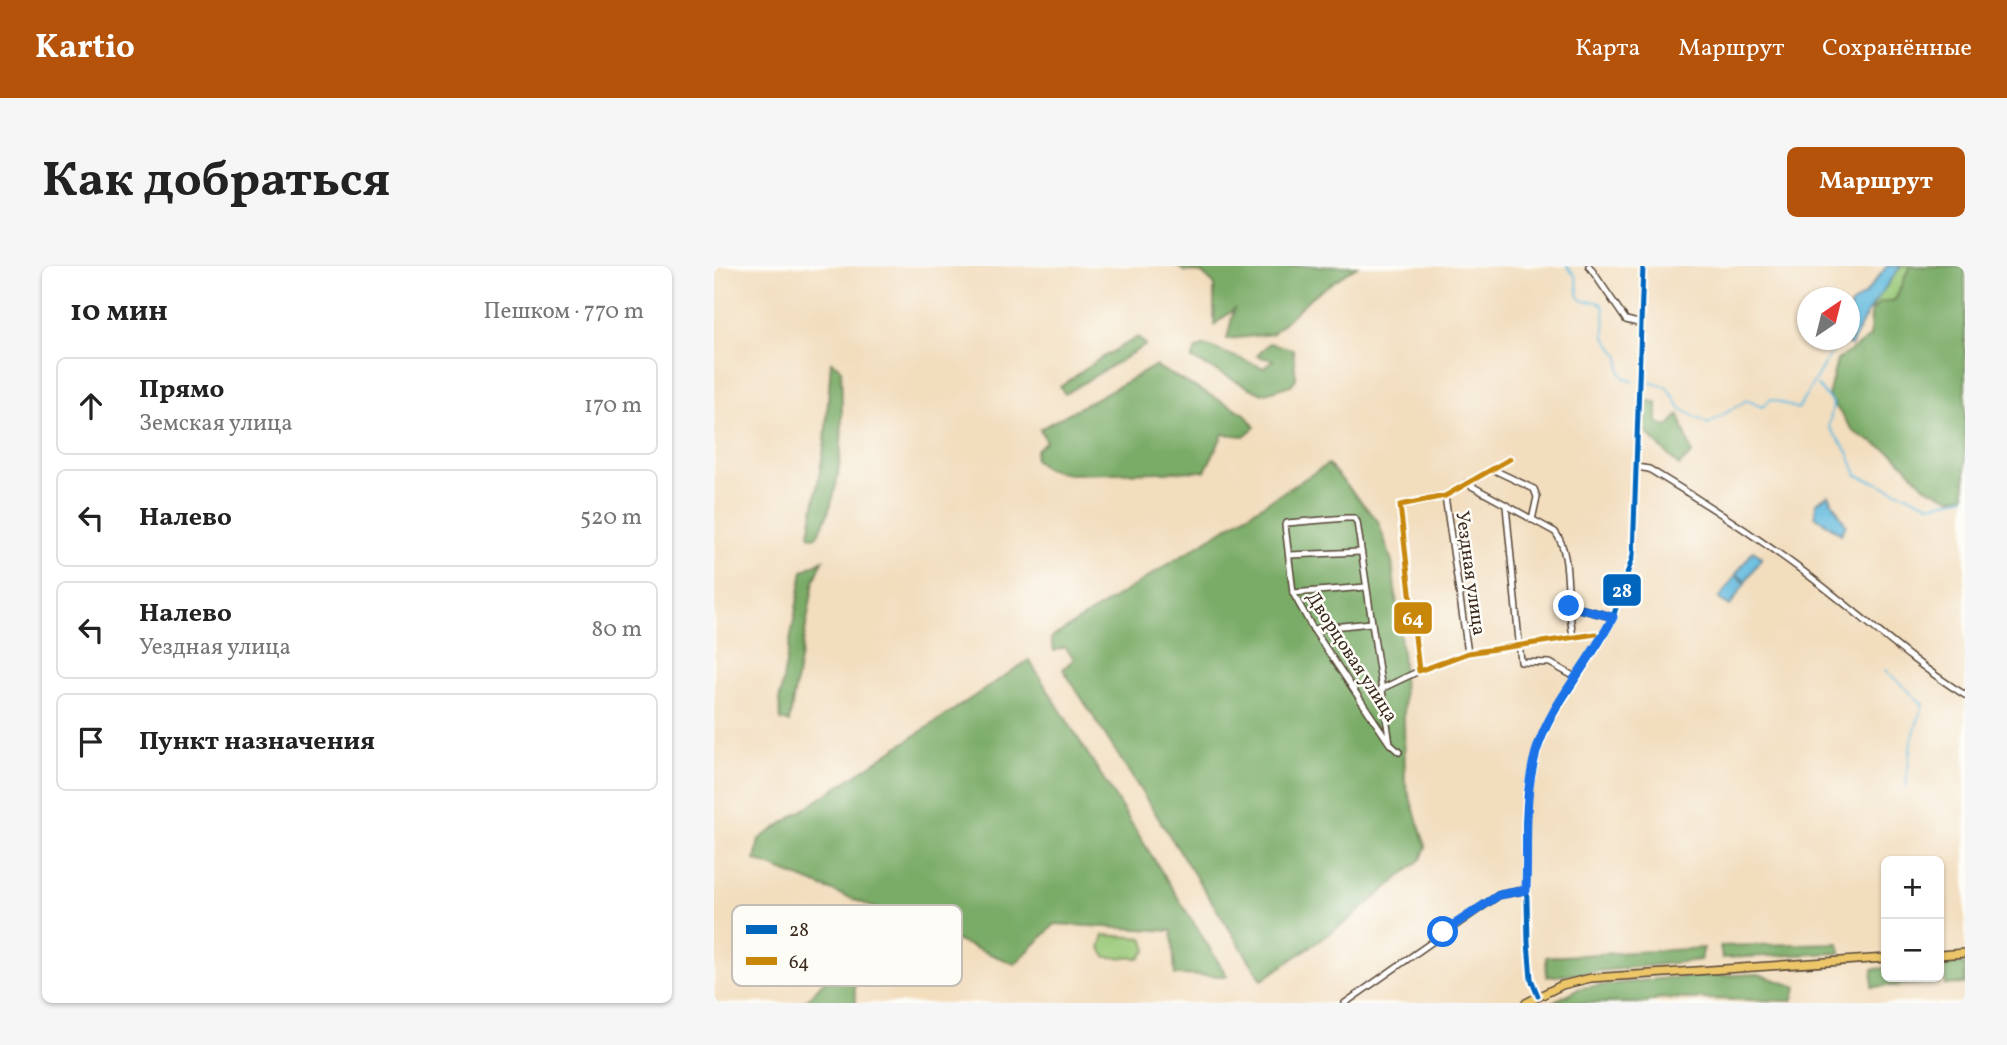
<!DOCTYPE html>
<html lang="ru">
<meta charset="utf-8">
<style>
body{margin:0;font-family:Vollkorn,serif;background:#f6f6f6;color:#222}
.controls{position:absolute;right:21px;bottom:21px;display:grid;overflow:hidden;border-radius:10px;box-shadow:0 2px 5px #0004}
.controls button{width:63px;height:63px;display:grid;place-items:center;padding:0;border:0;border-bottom:2px solid #e0e0e0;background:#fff;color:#222;font:35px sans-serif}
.compass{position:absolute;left:1083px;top:21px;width:63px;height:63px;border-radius:50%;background:#fff;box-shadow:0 2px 5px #0004;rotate:35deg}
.stop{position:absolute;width:21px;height:21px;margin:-16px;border:5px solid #1a73e8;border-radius:50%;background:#fff}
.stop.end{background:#1a73e8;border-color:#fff;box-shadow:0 2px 7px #0008}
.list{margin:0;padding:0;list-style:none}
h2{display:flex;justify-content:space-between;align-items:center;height:91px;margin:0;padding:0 28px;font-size:30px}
h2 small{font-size:23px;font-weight:400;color:#767676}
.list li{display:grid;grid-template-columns:46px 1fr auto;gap:21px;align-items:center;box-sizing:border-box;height:98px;margin:0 14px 14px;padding:0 14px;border:2px solid #e0e0e0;border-radius:10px}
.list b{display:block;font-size:26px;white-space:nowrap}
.list p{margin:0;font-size:23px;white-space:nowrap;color:#767676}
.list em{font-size:23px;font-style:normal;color:#767676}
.icon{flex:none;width:38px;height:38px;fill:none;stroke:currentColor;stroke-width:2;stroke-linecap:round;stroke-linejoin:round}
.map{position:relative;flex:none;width:1251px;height:737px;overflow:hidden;border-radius:10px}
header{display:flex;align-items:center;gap:42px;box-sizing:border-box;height:98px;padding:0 35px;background:#b45309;color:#fff}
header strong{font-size:33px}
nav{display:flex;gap:38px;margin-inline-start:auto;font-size:24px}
.intro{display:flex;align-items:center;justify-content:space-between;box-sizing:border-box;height:168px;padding:0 42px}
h1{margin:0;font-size:49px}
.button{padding:18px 32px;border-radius:10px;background:#b45309;color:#fff;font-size:24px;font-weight:700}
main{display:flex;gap:42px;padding:0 42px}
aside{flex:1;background:#fff;border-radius:10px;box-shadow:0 2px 5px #0004}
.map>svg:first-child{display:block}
.green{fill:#98c876;stroke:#6a794a;stroke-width:2}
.forest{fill:#7aac67;stroke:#5a6b42;stroke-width:2}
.water{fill:#60b9de;stroke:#4e727e;stroke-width:2}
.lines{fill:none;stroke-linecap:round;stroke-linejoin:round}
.stream{stroke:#60b9de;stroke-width:2}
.minor-casing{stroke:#564536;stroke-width:8}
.major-casing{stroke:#564536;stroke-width:10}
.minor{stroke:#fff;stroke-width:5}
.major{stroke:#ecc669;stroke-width:7}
.bus-1-casing{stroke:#fdfcf7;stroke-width:10}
.bus-2-casing{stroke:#fdfcf7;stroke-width:10}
.bus-1{stroke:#0065bd;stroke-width:5}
.bus-2{stroke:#c88708;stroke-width:5}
.route{stroke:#1a73e8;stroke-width:9}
.labels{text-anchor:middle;stroke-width:5;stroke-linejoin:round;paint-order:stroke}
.street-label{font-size:19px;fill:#3b2a1e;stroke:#fdfcf7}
.key{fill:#fdfcf7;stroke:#c3bdb6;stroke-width:2}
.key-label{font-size:19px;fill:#3b2a1e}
.line-badge{stroke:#fdfcf7;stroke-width:2.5}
.badge-label{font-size:19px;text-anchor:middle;font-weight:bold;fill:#fff}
</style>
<header>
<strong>Kartio</strong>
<nav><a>Карта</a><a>Маршрут</a><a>Сохранённые</a></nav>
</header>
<div class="intro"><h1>Как добраться</h1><a class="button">Маршрут</a></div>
<main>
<aside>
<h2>10 мин<small>Пешком · 770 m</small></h2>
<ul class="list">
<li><svg class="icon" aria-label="ahead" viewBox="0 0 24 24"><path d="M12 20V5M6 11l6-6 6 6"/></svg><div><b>Прямо</b><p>Земская улица</p></div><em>170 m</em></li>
<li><svg class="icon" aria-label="left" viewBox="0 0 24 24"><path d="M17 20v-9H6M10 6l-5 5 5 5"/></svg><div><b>Налево</b></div><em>520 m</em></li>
<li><svg class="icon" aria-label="left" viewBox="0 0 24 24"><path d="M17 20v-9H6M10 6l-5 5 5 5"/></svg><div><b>Налево</b><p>Уездная улица</p></div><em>80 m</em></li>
<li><svg class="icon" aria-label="arrive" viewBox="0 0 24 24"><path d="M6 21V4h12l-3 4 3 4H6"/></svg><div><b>Пункт назначения</b></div></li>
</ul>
</aside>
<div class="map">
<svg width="1251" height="737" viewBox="0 0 1251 737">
<rect width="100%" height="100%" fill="#fdfcf7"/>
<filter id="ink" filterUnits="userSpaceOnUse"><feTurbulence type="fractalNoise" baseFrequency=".0143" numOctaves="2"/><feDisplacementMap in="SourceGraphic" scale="14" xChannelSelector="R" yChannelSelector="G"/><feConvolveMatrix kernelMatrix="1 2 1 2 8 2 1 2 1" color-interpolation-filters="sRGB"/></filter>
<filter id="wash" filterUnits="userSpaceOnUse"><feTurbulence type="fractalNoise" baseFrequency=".00686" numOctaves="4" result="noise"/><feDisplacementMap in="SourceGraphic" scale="28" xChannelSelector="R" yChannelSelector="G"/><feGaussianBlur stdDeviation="1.57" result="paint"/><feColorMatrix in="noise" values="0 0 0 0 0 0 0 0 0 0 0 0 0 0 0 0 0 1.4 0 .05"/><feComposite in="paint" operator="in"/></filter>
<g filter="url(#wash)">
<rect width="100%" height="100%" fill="#f2ddbd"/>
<g class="green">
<polygon points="1178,0 1196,0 1181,35 1165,37 1157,47 1164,19"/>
<polygon points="390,669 429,672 433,684 425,692 392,691 386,681"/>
</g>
<g class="forest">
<polygon points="463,0 643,0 597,31 558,68 513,73 520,43 500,59 500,18 488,7 470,5"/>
<polygon points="1196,0 1251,0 1251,230 1237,232 1211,221 1180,188 1140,166 1114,130 1123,94 1156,71 1157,47 1165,37 1181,34"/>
<polygon points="424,71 432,79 351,128 346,121 384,94"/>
<polygon points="555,77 579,83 582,113 577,119 548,128 478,93 482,83 491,79 550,102 559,94 543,90"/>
<path d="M117 95 127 103C129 156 131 224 103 270L98 271 95 268 111 176Z"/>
<polygon points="441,100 530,147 541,161 530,170 509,168 491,205 354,208 331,202 320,193 322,184 332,175 326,163"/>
<polygon points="933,134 943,137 943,156 953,161 965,149 978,187 965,200 931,165"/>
<polygon points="614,198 664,255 678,296 689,395 691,516 712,581 707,593 635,654 548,714 349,403 360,393 351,381 340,385 337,372"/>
<polygon points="109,294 100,315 75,456 67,454 65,435 89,305"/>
<polygon points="315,394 513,710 461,709 458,665 341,658 301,698 41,594 45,573"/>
<polygon points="1125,677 1126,687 1008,692 1006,680"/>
<polygon points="990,682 986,694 833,711 832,691"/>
<polygon points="1251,698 1251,718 1231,719 1231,699"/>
<polygon points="1172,702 1172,711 1225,711 1225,717 1158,721 1159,703"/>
<polygon points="1044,708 1083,721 1078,735 946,732 930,737 837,737 866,722 952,712"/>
<polygon points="115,710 140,715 142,737 90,737"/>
</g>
<g class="water">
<polygon points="1173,0 1187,0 1153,47 1137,80 1125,74 1136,74 1136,40 1151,28"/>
<polygon points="1114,229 1132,259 1127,268 1101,250 1102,237"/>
<polygon points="1039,285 1048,291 1032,315 1022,308"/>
<polygon points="1022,309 1031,317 1016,340 1005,333"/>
</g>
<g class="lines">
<g class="stream">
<polyline points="853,0 862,11 865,31 870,35 885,36 890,42 891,71 906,91 906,105 911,113 919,115"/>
<polyline points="935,116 953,121 967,143 994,158 1033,134 1048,141 1057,133 1084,143 1124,74"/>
<polyline points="1103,119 1119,138 1115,161 1134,186 1143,209 1217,239 1251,231"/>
<polyline points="1171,404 1209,438 1197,477 1192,520"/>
</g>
</g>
</g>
<g filter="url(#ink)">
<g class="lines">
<g class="minor-casing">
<g id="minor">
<polyline points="875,0 912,54 928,58"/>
<polyline points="796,193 731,230 686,239 705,405 754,387 882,368"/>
<path d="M923 201 935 203C987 234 1037 267 1086 303 1142 344 1191 392 1251 429"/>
<polyline points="780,204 820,223 823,231 818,254"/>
<path d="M752 217 841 266C855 283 853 318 855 340L899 351"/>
<polyline points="731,230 754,387"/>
<polyline points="792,240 807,396 836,397 863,412"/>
<polyline points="575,289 647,286"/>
<polyline points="579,327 652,321"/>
<polyline points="855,340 859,372"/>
<polyline points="599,363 657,357"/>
<polyline points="667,423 705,405"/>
<polyline points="676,478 643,256 640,252 632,252 573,257 571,259 579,327 599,363 676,478 685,486"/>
<polyline points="824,730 817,713 814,676 811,557 813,528 823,485 836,454 885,378 899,351 919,290 929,0"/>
<polyline points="631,737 785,629 812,624"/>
</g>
</g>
<g class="major-casing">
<g id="major">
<polyline points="1225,689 1251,687"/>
<polyline points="812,737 848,719 877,712 1172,692"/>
</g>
</g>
<use href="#minor" class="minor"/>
<use href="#major" class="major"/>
<g class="bus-1-casing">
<polyline id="bus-1" points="824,730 817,713 814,676 811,557 813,528 823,485 836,454 885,378 899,351 919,290 929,0"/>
</g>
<g class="bus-2-casing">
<polyline id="bus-2" points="796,193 731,230 686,239 705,405 754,387 882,368"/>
</g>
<use href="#bus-1" class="bus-1"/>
<use href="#bus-2" class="bus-2"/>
</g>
</g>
<g class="lines" filter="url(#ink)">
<path class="route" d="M729 666 785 629 812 624C814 577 809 532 822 486 837 436 876 397 899 351L855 340"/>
</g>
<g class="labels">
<g class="street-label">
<text transform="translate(758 307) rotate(82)" y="7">Уездная улица</text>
<text transform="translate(639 390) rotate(57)" y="7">Дворцовая улица</text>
</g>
</g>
<rect x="18" y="639" width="230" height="81" rx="10" class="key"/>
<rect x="32" y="659" width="31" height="9" fill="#0065bd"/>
<rect x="32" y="691" width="31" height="8" fill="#c88708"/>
<g class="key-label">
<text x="75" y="670">28</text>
<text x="75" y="702">64</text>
</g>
<g class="line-badge">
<rect x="888" y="307" width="40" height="34" rx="7" fill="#0065bd"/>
<rect x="679" y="335" width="40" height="34" rx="7" fill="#c88708"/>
</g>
<g class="badge-label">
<text x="908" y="331">28</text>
<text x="699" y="359">64</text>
</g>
</svg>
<div class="controls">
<button>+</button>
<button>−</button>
</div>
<svg class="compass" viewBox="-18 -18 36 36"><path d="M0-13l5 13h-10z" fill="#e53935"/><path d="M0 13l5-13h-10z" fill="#767676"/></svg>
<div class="stop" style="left:729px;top:666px"></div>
<div class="stop end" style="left:855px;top:340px"></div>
</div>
</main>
